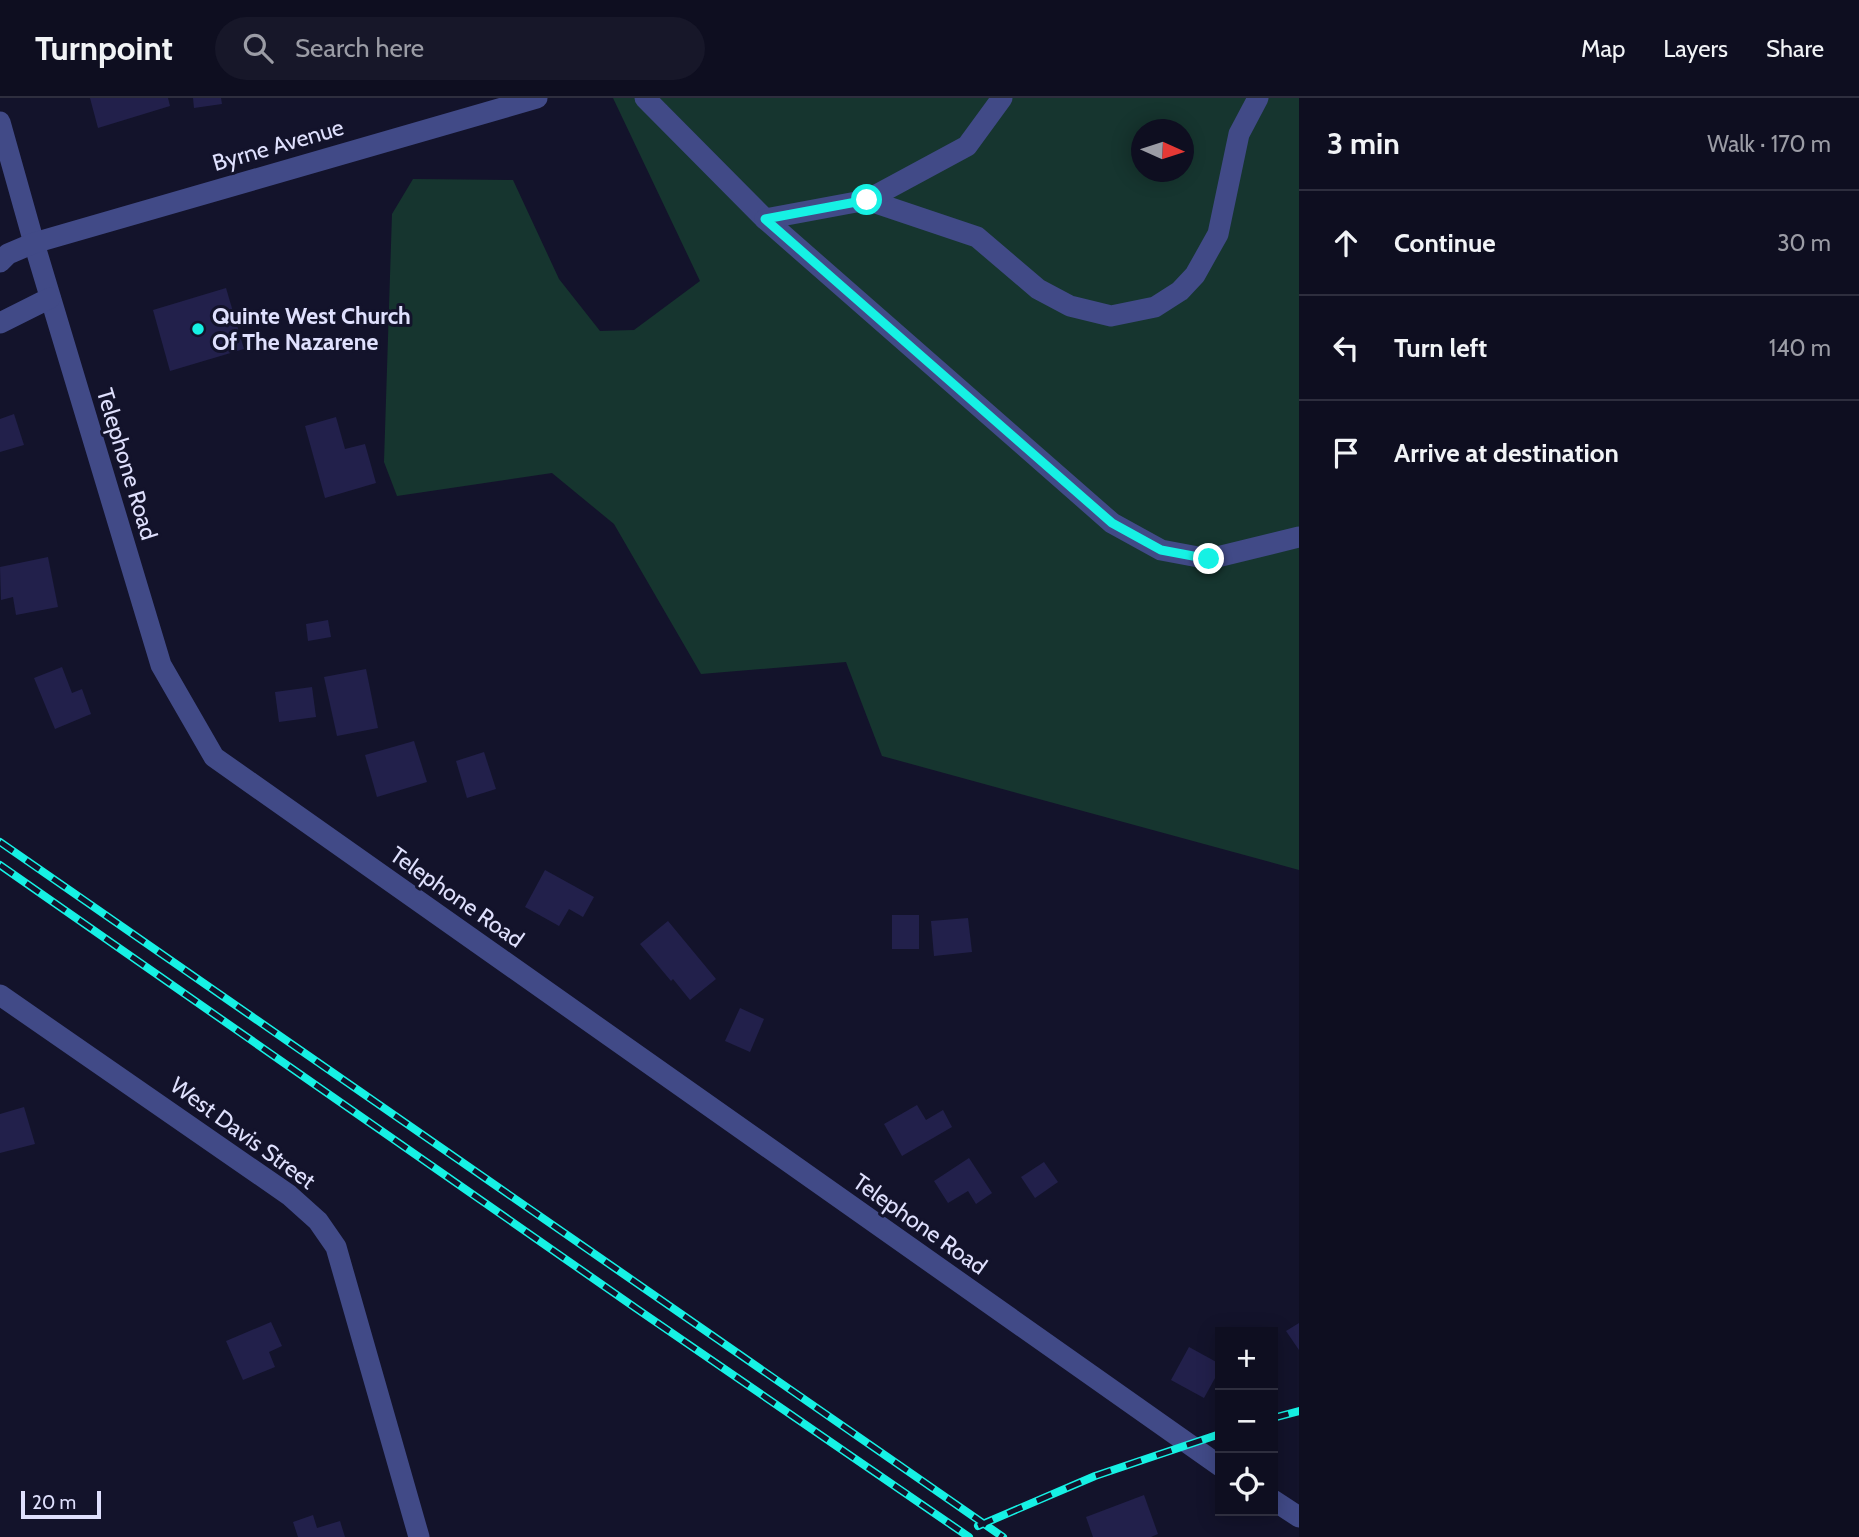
<!DOCTYPE html>
<meta charset="utf-8">
<style>
body{margin:0;font-family:Cabin,sans-serif;background:#171729;color:#f1f3f6}
.controls{position:absolute;right:21px;bottom:21px;display:grid;overflow:hidden;border-radius:0px;box-shadow:0 4px 18px #0003}
.controls button{width:63px;height:63px;display:grid;place-items:center;padding:0;border:0;border-bottom:2px solid #2e2e3e;background:#0e0e20;color:#f1f3f6;font:35px sans-serif}
.compass{position:absolute;left:1131px;top:21px;width:63px;height:63px;border-radius:50%;background:#0e0e20;box-shadow:0 4px 18px #0003;rotate:93deg}
.scale{position:absolute;left:21px;bottom:18px;width:80px;box-sizing:border-box;padding-left:7px;border:4px solid #dfe0fd;border-top:0;font-size:19px;line-height:24px;white-space:nowrap;color:#dfe0fd;-webkit-text-stroke:5px #13132b;paint-order:stroke}
.stop{position:absolute;width:21px;height:21px;margin:-16px;border:5px solid #16f1e4;border-radius:50%;background:#fff}
.stop.end{background:#16f1e4;border-color:#fff;box-shadow:0 2px 7px #0008}
.list{margin:0;padding:0;list-style:none}
h2{display:flex;justify-content:space-between;align-items:center;height:91px;margin:0;padding:0 28px;font-size:30px}
h2 small{font-size:23px;font-weight:400;color:#9b9ca5}
.list li{display:grid;grid-template-columns:46px 1fr auto;gap:21px;align-items:center;box-sizing:border-box;height:105px;padding:0 28px;border-top:2px solid #2e2e3e}
.list b{display:block;font-size:26px;white-space:nowrap}
.list em{font-size:23px;font-style:normal;color:#9b9ca5}
.icon{flex:none;width:38px;height:38px;fill:none;stroke:currentColor;stroke-width:2;stroke-linecap:round;stroke-linejoin:round}
.map{position:relative;flex:none;width:1299px;height:1439px;overflow:hidden}
header{display:flex;align-items:center;gap:42px;box-sizing:border-box;height:98px;padding:0 35px;background:#0e0e20;border-bottom:2px solid #2e2e3e}
header strong{font-size:33px}
nav{display:flex;gap:38px;margin-inline-start:auto;font-size:24px}
.search{width:490px;height:63px;background:#171729;display:flex;align-items:center;gap:18px;box-sizing:border-box;padding:0 24px;border-radius:38px;color:#9b9ca5;font-size:26px}
main{display:flex}
aside{flex:1;background:#0e0e20}
.map>svg:first-child{display:block}
.green{fill:#16352f;fill-rule:evenodd}
.building{fill:#22204b}
.lines{fill:none;stroke-linecap:round;stroke-linejoin:round}
.minor{stroke:#414a87;stroke-width:21}
.rail-casing{stroke:#16f1e4;stroke-width:8}
.rail{stroke:#13132b;stroke-width:5;stroke-dasharray:16;stroke-linecap:butt}
.route{stroke:#16f1e4;stroke-width:9}
.poi-dot{fill:#16f1e4;stroke:#13132b;stroke-width:2.5}
.labels{text-anchor:middle;stroke-width:6;stroke-linejoin:round;paint-order:stroke}
.street-label{font-size:23px;fill:#dfe0fd;stroke:#13132b}
.poi-label{font-size:23px;font-weight:bold;fill:#dfe0fd;stroke:#13132b;text-anchor:start}
</style>
<header>
<strong>Turnpoint</strong>
<div class="search"><svg class="icon" aria-label="search" viewBox="0 0 24 24"><circle cx="10" cy="10" r="6"/><path d="M15 15l6 6"/></svg>Search here</div>
<nav><a>Map</a><a>Layers</a><a>Share</a></nav>
</header>
<main>
<div class="map">
<svg width="1299" height="1439" viewBox="0 0 1299 1439">
<rect width="100%" height="100%" fill="#13132b"/>
<path class="green" d="M613 0H1299V772L882 658 846 564 701 576 614 426 552 375 397 398 384 364 392 116 413 81 513 82 559 181 600 233 634 232 700 183ZM1142 32H1184V74H1142Z"/>
<g class="building">
<polygon points="90,0 168,0 170,8 98,30"/>
<polygon points="193,0 221,0 222,6 194,10"/>
<polygon points="226,190 244,251 170,273 153,212"/>
<polygon points="14,316 24,347 0,354 0,321"/>
<polygon points="336,319 345,351 365,346 376,385 325,400 305,328"/>
<polygon points="48,459 58,509 16,517 13,499 1,502 0,469"/>
<polygon points="328,522 331,539 308,543 306,526"/>
<polygon points="62,569 72,595 82,591 91,616 55,631 34,580"/>
<polygon points="366,571 378,630 337,638 324,579"/>
<polygon points="312,589 316,619 279,624 275,594"/>
<polygon points="414,643 427,684 377,699 365,657"/>
<polygon points="484,654 496,691 467,700 456,663"/>
<polygon points="545,772 594,799 583,819 569,811 559,828 525,809"/>
<rect x="892" y="817" width="27" height="34"/>
<polygon points="968,820 972,854 934,858 931,823"/>
<polygon points="668,823 716,881 690,902 673,881 671,883 640,846"/>
<polygon points="740,910 764,921 750,954 725,943"/>
<polygon points="917,1007 926,1022 943,1012 952,1029 902,1058 884,1026"/>
<polygon points="24,1009 35,1046 0,1055 0,1016"/>
<polygon points="969,1060 992,1095 976,1106 968,1093 948,1105 934,1083"/>
<polygon points="1044,1064 1058,1084 1035,1100 1021,1079"/>
<polygon points="271,1224 282,1248 269,1254 275,1269 243,1282 226,1243"/>
<polygon points="1299,1225 1299,1252 1286,1233"/>
<polygon points="1189,1249 1220,1266 1220,1271 1204,1300 1171,1282"/>
<polygon points="1144,1397 1158,1436 1151,1439 1093,1439 1086,1419"/>
<polygon points="313,1417 317,1430 340,1423 345,1439 298,1439 293,1424"/>
</g>
<g class="lines">
<g class="minor">
<polyline points="645,0 765,121 1112,425 1161,452 1209,461 1299,439"/>
<polyline points="0,24 34,145 161,567 214,659 1220,1368"/>
<polyline points="867,102 977,139 1038,191 1070,208 1111,218 1155,209 1180,193 1195,177 1218,136 1239,36 1258,0"/>
<polyline points="765,121 867,102 967,48 1002,0"/>
<polyline points="0,164 8,156 34,145 537,0"/>
<polyline points="0,225 50,200"/>
<polyline points="0,897 289,1097 318,1123 336,1149 419,1439"/>
<polyline points="1273,1402 1299,1419"/>
</g>
<g class="rail-casing">
<g id="rail">
<polyline points="0,744 1003,1439"/>
<polyline points="0,767 637,1211 969,1439"/>
<polyline points="1273,1320 1299,1313"/>
<polyline points="978,1428 1095,1378 1220,1336"/>
</g>
</g>
<use href="#rail" class="rail"/>
</g>
<g class="lines">
<polyline class="route" points="867,102 765,121 1112,425 1161,452 1209,461"/>
</g>
<circle class="poi-dot" cx="198" cy="231" r="7"/>
<g class="labels">
<g class="street-label">
<text transform="translate(278 47) rotate(-16)" y="8">Byrne Avenue</text>
<text transform="translate(127 366) rotate(73)" y="8">Telephone Road</text>
<text transform="translate(457 799) rotate(35)" y="8">Telephone Road</text>
<text transform="translate(243 1035) rotate(36)" y="8">West Davis Street</text>
<text transform="translate(920 1126) rotate(35)" y="8">Telephone Road</text>
</g>
<g class="poi-label">
<text x="212" y="226">Quinte West Church<tspan x="212" dy="26">Of The Nazarene</tspan></text>
</g>
</g>
</svg>
<div class="controls">
<button>+</button>
<button>−</button>
<button><svg class="icon" aria-label="locate" viewBox="0 0 24 24"><circle cx="12" cy="12" r="6"/><path d="M12 2v4M12 18v4M2 12h4M18 12h4"/></svg></button>
</div>
<svg class="compass" viewBox="-18 -18 36 36"><path d="M0-13l5 13h-10z" fill="#e53935"/><path d="M0 13l5-13h-10z" fill="#9b9ca5"/></svg>
<div class="scale">20 m</div>
<div class="stop" style="left:867px;top:102px"></div>
<div class="stop end" style="left:1209px;top:461px"></div>
</div>
<aside>
<h2>3 min<small>Walk · 170 m</small></h2>
<ul class="list">
<li><svg class="icon" aria-label="ahead" viewBox="0 0 24 24"><path d="M12 20V5M6 11l6-6 6 6"/></svg><div><b>Continue</b></div><em>30 m</em></li>
<li><svg class="icon" aria-label="left" viewBox="0 0 24 24"><path d="M17 20v-9H6M10 6l-5 5 5 5"/></svg><div><b>Turn left</b></div><em>140 m</em></li>
<li><svg class="icon" aria-label="arrive" viewBox="0 0 24 24"><path d="M6 21V4h12l-3 4 3 4H6"/></svg><div><b>Arrive at destination</b></div></li>
</ul>
</aside>
</main>
